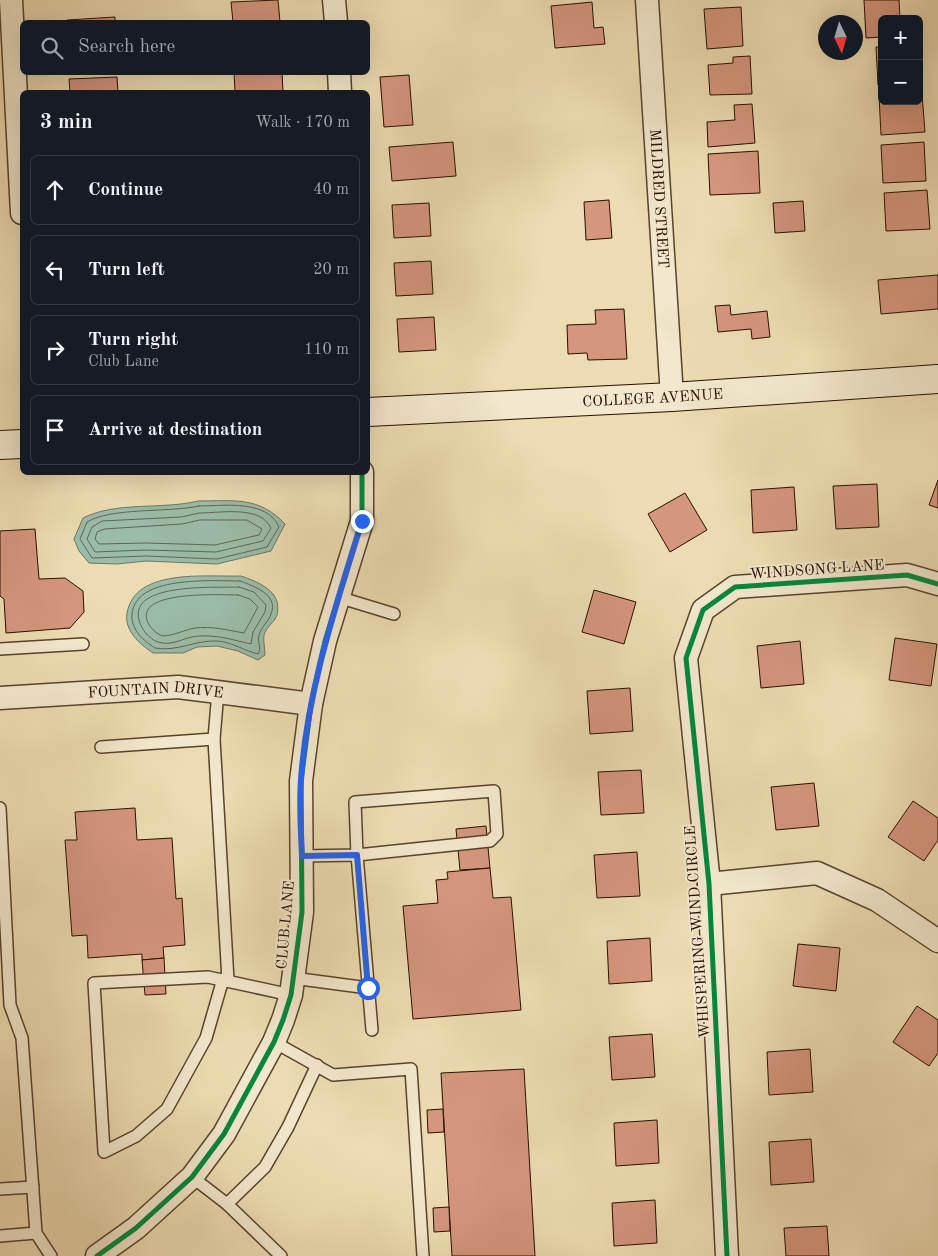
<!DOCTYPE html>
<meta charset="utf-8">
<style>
body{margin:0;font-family:"Old Standard TT",serif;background:#242831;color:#f1f3f6}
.controls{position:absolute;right:15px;top:15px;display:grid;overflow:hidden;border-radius:8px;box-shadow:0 5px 20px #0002}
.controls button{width:45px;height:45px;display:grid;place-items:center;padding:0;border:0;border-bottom:1px solid #363941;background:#171b24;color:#f1f3f6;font:25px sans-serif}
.compass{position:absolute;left:818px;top:15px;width:45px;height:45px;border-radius:50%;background:#171b24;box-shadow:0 5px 20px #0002;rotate:175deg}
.stop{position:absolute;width:15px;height:15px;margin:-11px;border:4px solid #2563eb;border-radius:50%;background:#fff}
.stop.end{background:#2563eb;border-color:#fff;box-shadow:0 1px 5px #0008}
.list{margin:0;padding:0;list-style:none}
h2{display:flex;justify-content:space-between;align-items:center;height:65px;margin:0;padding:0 20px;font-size:21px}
h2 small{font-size:16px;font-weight:400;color:#9ea1a6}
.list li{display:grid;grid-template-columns:32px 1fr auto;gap:15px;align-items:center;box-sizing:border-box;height:70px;margin:0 10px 10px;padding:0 10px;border:1px solid #363941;border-radius:8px}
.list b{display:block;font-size:19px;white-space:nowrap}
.list p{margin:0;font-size:16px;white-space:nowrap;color:#9ea1a6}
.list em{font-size:16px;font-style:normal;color:#9ea1a6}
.icon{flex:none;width:28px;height:28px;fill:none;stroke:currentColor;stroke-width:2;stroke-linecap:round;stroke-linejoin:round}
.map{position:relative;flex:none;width:938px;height:1256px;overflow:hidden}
.search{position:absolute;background:#171b24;box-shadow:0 5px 20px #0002;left:20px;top:20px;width:350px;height:55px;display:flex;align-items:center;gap:12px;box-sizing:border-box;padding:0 18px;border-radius:8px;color:#9ea1a6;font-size:19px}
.panel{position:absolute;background:#171b24;box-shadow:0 5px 20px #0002;left:20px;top:90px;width:350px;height:385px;border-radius:8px}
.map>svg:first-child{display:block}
.water{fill:#9abca7;stroke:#6c7665}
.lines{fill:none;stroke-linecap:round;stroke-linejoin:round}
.shore{stroke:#616554;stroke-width:1}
.building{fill:#d5967e;stroke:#280e02}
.lane-casing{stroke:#59422e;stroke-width:14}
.street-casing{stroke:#59422e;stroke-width:25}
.secondary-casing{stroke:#280e02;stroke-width:30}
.lane{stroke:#f3e8cd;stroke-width:11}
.street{stroke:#f3e8cd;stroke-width:22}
.secondary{stroke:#f3e8cd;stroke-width:28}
.cycleway-casing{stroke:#f3e8cd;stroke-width:8}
.cycleway{stroke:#00873e;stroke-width:5}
.route{stroke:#2563eb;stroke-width:6}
.labels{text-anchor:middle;stroke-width:4;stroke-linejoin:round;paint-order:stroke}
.street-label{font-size:15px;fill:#280e02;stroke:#f3e8cd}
</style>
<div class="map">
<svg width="938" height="1256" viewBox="0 0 938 1256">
<rect width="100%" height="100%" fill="#eddcb2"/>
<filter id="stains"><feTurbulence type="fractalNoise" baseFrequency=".004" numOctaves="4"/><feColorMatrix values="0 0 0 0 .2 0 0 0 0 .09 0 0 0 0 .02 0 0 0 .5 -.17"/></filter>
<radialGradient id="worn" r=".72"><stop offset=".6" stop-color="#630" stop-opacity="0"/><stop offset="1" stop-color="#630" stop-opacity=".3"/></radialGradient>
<g class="water">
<path d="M198 501C234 501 259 496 285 524L271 551 217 564 146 561 117 564 89 563 79 551 74 539 83 518C117 501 161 510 198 501Z"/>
<path d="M241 576C258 582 283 591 277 615 275 622 266 627 264 635 263 640 265 649 265 655L258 660 238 651 217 646 197 647 183 653H153C140 644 124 631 127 613 135 568 205 577 241 576Z"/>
</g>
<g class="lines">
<g class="shore">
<path d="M199 506C223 506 267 499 279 527L267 547 217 559 146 556 92 558 80 539 87 522C113 507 166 513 199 506Z"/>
<path d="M200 513C221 513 260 505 271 528L263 541 216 552 146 550 95 552 87 539 92 527 102 521 181 517Z"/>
<polygon points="200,520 247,520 262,529 259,535 215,545 146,543 99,544 95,539 97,532 104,529 182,524"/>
<path d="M240 581C254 586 279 595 271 614 269 621 261 627 259 635 257 642 262 648 258 654 245 651 232 642 217 641 195 640 177 652 155 648 144 641 131 630 132 615 134 575 211 581 240 581Z"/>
<path d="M239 587 254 592 266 605 265 612 253 632 251 644C233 640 219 635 199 636 186 636 173 647 158 642 149 639 141 629 139 620 129 582 217 588 239 587Z"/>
<path d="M238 595 250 599 258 607 244 633C227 630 212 626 195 628 184 630 176 635 163 636 156 634 149 627 147 620 138 590 221 595 238 595Z"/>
</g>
</g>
<g class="building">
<polygon points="278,0 280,22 233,22 231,2"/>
<polygon points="864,0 899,0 900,19 882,19 882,37 866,38"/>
<polygon points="592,2 594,28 603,27 605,44 555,48 551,6"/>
<polygon points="741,7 743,46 707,49 704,9"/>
<polygon points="115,17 115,22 68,22 67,20"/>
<polygon points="876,47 882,47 882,85 878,85"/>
<polygon points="750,56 752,94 710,95 708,65 733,63 733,57"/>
<polygon points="234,72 282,72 283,92 235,92"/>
<polygon points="409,75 413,125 384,127 380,77"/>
<polygon points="117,77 118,92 70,92 69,79"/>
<polygon points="919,94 922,94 925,132 881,135 879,96 882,96 882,101 919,101"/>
<polygon points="752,104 755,143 708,147 707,122 735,120 734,105"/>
<polygon points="453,142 456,176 392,181 389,147"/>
<polygon points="924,142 926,181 883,183 881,145"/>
<polygon points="758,151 760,193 710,195 708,154"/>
<polygon points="927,190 930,229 886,231 884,193"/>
<polygon points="609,200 612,238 586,240 584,202"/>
<polygon points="803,201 805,231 775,233 773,203"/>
<polygon points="429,203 431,236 394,238 392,205"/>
<polygon points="431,261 433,294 396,296 394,263"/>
<polygon points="938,275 938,309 881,314 878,280"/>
<polygon points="730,305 731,315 767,311 770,337 752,339 751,329 718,332 715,306"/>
<polygon points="624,309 627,359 588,360 587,353 568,354 567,325 596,324 595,310"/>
<polygon points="434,317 436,350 399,352 397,319"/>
<polygon points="938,480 938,508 929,505"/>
<polygon points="877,484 879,527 836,529 833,486"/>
<polygon points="794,487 797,530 753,533 751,490"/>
<polygon points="685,493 707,530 670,552 648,514"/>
<polygon points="35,529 39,579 65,578 83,591 84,612 70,628 6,633 4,599 0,596 0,531"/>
<polygon points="594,590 636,602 624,644 582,632"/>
<polygon points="895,638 937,644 931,686 889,680"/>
<polygon points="800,641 804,684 761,688 757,646"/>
<polygon points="630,688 633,731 590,734 587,691"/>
<polygon points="641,770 644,813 601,815 598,772"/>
<polygon points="814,783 819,826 776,830 771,787"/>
<polygon points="913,801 938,818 938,840 924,861 888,837"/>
<polygon points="135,808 137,840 172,838 176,899 182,898 185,945 163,947 164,958 142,960 142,954 88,958 87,935 72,936 65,840 77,840 75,812"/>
<polygon points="486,826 490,868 460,870 456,829"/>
<polygon points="637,852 640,896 597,898 594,855"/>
<polygon points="490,868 493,898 511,897 521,1010 413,1019 403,906 438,903 436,880 448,879 447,872"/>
<polygon points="650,938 652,981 609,984 607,941"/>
<polygon points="798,944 840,948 836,991 793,986"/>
<polygon points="164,958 166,994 145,995 142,960"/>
<polygon points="917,1006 938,1020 938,1053 929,1066 893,1042"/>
<polygon points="652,1034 655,1077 612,1080 609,1037"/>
<polygon points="810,1049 813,1092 769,1095 767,1052"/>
<polygon points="524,1069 535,1256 452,1256 441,1073"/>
<polygon points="443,1109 444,1132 428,1133 427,1110"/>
<polygon points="657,1120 659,1163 616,1166 614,1123"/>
<polygon points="811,1139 814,1182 771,1185 769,1142"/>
<polygon points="655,1200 657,1243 614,1246 612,1203"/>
<polygon points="449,1207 450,1231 434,1232 433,1208"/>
<polygon points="827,1226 829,1256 786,1256 784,1228"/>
</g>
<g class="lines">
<g class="lane-casing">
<g id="lane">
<polyline points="338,597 394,614"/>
<polyline points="0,649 83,644"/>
<polyline points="218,691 214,739 228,980"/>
<polyline points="101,747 214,739"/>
<polyline points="0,808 10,1005 22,1038 36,1233 51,1256"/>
<polyline points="302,856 357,855 490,841 497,834 494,791 355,802 357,855 372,1030"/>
<polyline points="293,978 368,988"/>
<polyline points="223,979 206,1038 167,1109 136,1136 104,1152 94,983 208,977 291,995"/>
<polyline points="274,1042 333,1075 411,1069 423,1256"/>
<polyline points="192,1177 227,1204 281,1256"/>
<polyline points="0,1189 33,1187"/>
<polyline points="227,1204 265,1167 288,1127 317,1065"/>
<polyline points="0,1236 36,1233"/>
</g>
</g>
<g class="street-casing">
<g id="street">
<polyline points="11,0 22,213"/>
<polyline points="334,0 336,22"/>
<path id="s1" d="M647 0 672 397"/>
<polyline points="339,72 340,92"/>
<path id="s2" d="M0 698 178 687 311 704"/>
<polyline points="709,884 817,873 877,900 938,941"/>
<polyline points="97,1256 136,1228 192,1177 224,1134 274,1042 283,1020 291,995 302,912 301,781 311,704 325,641 362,521 362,472"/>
<polyline points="727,1256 709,884 686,658 703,610 735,587 907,575 938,584"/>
</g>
</g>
<g class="secondary-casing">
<g id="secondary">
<path id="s3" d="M368 412 672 397 938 379"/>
<polyline points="0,445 22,444"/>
</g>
</g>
<use href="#lane" class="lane"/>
<use href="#street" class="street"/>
<use href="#secondary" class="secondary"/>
<g class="cycleway-casing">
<g id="cycleway">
<polyline points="97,1256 136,1228 192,1177 224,1134 274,1042 283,1020 291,995 302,912 301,781 311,704 325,641 362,521 362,472"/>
<polyline points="727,1256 709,884 686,658 703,610 735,587 907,575 938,584"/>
</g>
</g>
<use href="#cycleway" class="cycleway"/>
</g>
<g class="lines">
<path class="route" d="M362 521C336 606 307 690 301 780 299 805 301 831 302 856L357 855 368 988"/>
</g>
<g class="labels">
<g class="street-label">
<text dy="5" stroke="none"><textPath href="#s1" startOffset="199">MILDRED STREET</textPath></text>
<text dy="5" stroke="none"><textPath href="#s3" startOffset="285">COLLEGE AVENUE</textPath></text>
<text transform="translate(817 569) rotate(-4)" y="5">WINDSONG LANE</text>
<text dy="5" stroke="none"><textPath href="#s2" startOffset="156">FOUNTAIN DRIVE</textPath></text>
<text transform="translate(285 925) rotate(-85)" y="5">CLUB LANE</text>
<text transform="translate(697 932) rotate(-94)" y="5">WHISPERING WIND CIRCLE</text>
</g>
</g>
<rect width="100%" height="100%" filter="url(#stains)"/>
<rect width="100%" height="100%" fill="url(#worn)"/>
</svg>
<div class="controls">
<button>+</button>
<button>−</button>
</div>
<svg class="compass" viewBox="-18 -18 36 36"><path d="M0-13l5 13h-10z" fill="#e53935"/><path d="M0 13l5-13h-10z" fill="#9ea1a6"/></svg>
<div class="stop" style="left:368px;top:988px"></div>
<div class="stop end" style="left:362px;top:521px"></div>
<div class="search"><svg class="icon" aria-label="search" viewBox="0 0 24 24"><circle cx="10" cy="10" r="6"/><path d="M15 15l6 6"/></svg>Search here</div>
<section class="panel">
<h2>3 min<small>Walk · 170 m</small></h2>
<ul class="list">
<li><svg class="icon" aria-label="ahead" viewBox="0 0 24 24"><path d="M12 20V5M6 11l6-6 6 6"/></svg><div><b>Continue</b></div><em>40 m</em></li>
<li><svg class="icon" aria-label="left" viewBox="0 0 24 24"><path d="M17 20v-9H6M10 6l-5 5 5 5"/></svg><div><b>Turn left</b></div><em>20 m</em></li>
<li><svg class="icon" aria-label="right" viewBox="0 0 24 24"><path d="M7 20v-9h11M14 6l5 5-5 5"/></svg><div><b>Turn right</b><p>Club Lane</p></div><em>110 m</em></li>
<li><svg class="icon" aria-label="arrive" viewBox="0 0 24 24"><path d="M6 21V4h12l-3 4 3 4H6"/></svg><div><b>Arrive at destination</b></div></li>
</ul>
</section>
</div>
